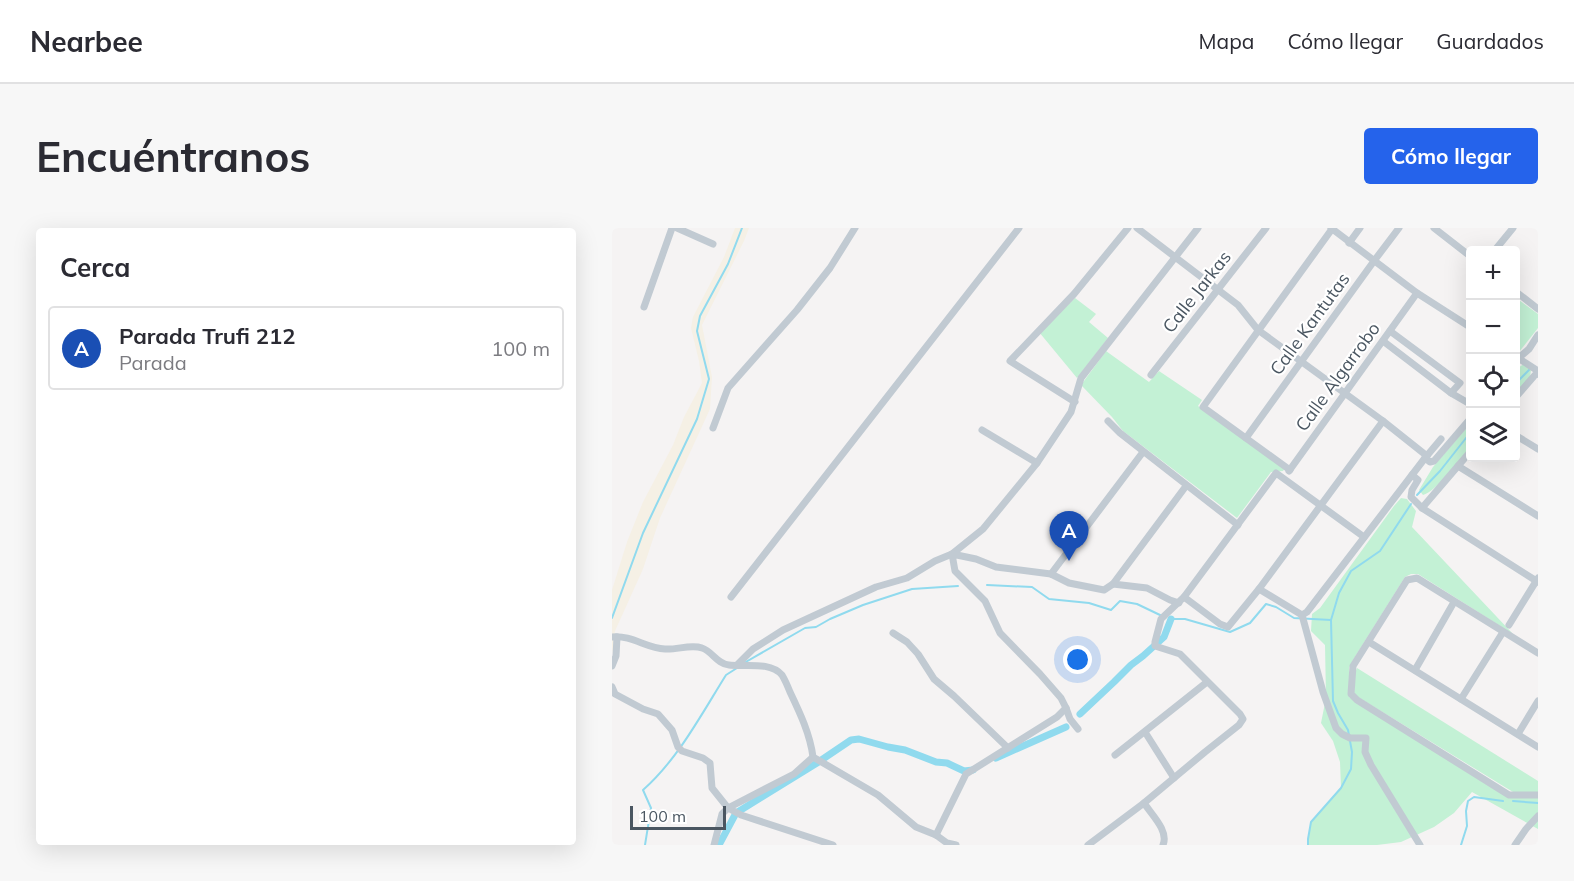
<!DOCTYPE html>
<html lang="es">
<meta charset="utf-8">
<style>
body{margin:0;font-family:Mulish,sans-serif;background:#f7f7f7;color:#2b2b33}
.controls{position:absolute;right:18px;top:18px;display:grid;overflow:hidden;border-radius:6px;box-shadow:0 6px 24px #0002}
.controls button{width:54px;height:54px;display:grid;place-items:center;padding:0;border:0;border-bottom:2px solid #e1e1e2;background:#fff;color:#2b2b33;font:30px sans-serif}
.scale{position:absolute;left:18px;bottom:15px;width:96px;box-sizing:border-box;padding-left:6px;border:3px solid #4a5661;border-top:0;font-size:16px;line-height:21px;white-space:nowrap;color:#4a5661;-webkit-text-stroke:4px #fff;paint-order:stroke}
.you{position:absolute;left:466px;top:432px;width:21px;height:21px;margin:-15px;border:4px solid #fff;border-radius:50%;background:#1a73e8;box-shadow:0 0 0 9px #1a73e833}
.badge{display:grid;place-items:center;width:39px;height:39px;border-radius:50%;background:#2563eb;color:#fff;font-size:20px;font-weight:700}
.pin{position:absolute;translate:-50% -50px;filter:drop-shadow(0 2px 3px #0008)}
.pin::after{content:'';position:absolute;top:32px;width:21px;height:18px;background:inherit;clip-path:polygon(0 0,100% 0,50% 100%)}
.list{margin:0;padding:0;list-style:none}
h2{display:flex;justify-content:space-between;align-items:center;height:78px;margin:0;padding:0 24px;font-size:26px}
h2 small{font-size:20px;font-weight:400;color:#7c7c81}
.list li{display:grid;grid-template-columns:39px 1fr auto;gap:18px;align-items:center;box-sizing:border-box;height:84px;margin:0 12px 12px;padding:0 12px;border:2px solid #e1e1e2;border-radius:6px}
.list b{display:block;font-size:22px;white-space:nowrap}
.list p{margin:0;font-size:20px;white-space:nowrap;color:#7c7c81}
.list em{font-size:20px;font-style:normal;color:#7c7c81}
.icon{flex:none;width:33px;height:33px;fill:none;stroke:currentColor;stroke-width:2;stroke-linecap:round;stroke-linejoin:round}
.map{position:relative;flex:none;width:926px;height:617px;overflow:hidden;border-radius:6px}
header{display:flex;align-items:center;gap:36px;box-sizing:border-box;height:84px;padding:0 30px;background:#fff;border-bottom:2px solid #e1e1e2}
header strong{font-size:28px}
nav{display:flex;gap:33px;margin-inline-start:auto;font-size:21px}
.intro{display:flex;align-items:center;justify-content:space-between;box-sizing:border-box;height:144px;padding:0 36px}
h1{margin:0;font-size:42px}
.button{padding:15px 27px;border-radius:6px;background:#2563eb;color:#fff;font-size:21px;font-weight:700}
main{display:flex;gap:36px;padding:0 36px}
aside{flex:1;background:#fff;border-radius:6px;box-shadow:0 6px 24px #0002}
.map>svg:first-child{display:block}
.green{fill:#c3f1d5}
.sand{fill:#f5f0e5}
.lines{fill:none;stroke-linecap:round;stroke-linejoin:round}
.stream{stroke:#90daee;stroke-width:2}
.canal{stroke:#90daee;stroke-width:7}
.minor{stroke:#c1cad2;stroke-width:7}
.labels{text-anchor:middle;stroke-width:4.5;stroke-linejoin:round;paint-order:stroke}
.street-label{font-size:18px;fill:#4a5661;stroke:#fff}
</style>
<header>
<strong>Nearbee</strong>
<nav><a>Mapa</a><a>Cómo llegar</a><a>Guardados</a></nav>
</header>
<div class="intro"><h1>Encuéntranos</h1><a class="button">Cómo llegar</a></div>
<main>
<aside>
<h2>Cerca<small></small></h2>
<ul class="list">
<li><span class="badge" style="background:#1a4fb4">A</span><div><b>Parada Trufi 212</b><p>Parada</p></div><em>100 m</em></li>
</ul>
</aside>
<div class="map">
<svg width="926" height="617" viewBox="0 0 926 617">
<rect width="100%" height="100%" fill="#f5f3f3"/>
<g class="green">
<polygon points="903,69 926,86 926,100 907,124 904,122"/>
<polygon points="463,70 484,86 477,94 496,110 465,150 427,104"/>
<polygon points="494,123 537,154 547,143 590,172 586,178 673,240 671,243 659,244 625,290 511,203 500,189 469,157"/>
<path d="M913 136 919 142 918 149 904 166C904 154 900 140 913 136Z"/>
<path d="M858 196V219C849 230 824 264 811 267L807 262 821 239Z"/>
<polygon points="789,270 795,271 804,283 800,299 901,406 806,346 799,346 793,349 741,432 737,440 737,469 897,569 926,570 926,601 860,564 842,585 822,599 789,614 765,617 696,617 696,611 699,594 729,559 728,534 721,513 709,495 714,470 713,417 699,403 700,386 708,380 782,278"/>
<polygon points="745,440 926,553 926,566 901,564 746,469 742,465 743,445"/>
</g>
<polygon class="sand" points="123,0 137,0 132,13 90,97 100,149 98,181 48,290 31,341 3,403 0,426 0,362 15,314 31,274 61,217 72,189 90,155 87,133 79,100 81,89 112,29"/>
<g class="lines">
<g class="stream">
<polyline points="903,156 917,142"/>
<polyline points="805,267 828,243 858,205"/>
<polyline points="375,357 420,359 437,371 477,375 499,382 508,373 525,376 548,387"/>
<polyline points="0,390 31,305 85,191 97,151 85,103 88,88 116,36 130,0"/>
<polyline points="559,391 573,391 618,404 638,395 654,376 664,379 682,390 719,392"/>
<polyline points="132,435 193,400 204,399 218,391 251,377 300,361 346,358"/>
<polyline points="901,573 926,575"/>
<path d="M33 617 39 580 31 562C66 531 89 487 114 447L125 440"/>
<polyline points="696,617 696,611 699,594 729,560 739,541 740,524 736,502 726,485 721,473 719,392 727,365 739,343 768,323 799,276"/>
<polyline points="849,617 855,598 854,583 856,573 862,569 891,573"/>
</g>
<g class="canal">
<polyline points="468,486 502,454 519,437 531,428 552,409 559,391"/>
<polyline points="384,530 454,499"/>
<polyline points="107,617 124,585 205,535 239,512 247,511 276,519 293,522 324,534 335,535 352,543 361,542"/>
</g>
<g class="minor">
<polyline points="65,0 101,16"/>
<polyline points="525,0 626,77 646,102 771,193 815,228"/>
<polyline points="719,0 805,65 858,99"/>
<polyline points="822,0 858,28"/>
<polyline points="737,15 748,0"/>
<polyline points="883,22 901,0"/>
<polyline points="903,63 926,81"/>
<polyline points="32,79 60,0"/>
<polyline points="778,103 848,155 839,165"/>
<polyline points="771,113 839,165 858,176"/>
<polyline points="903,128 926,143"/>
<polyline points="903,133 917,121 926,107"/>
<polyline points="539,147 654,0"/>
<polyline points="903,170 923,147 926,146"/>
<polyline points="463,174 398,133 462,66 516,0"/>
<polyline points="496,193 508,205 626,297"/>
<polyline points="101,200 116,160 185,82 218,40 243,0"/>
<polyline points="370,202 425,235"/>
<polyline points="903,207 926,221"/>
<polyline points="634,210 762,33 787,0"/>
<polyline points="813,230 818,234 822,233 858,191"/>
<polyline points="846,238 926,288"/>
<polyline points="678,242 591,179 720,1"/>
<polyline points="677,243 805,65"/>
<polyline points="800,247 806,252 800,262 799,269 810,280 926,354"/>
<polyline points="810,280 858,224"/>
<polyline points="439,346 531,224"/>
<polyline points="501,356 574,258"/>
<polyline points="647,361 690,387 711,464 724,500 730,506 738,510 754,510 753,524 759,537 808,617"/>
<polyline points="119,369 407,0"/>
<polyline points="572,369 608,396 616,399 647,361 771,193"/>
<polyline points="690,387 695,384 813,230 829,211"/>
<polyline points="897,397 926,350"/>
<polyline points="281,405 295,414 306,426 322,451 342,468 396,520"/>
<path d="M0 409C20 407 34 420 53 421 65 422 79 416 90 420 100 423 105 436 117 437 133 439 158 433 170 447 173 452 176 459 178 464 188 485 198 506 201 529L266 567 304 599 324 607 335 615 344 617"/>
<polyline points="757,414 926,519"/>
<polyline points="926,425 805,350 795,352 741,438 739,466 745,472 897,567 926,567"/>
<polyline points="125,437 141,421 171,402 264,359 295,350 323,333 340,326 371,301 425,235 459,184 469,150 586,0"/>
<polyline points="0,438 4,428 5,409"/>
<polyline points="803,442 842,374"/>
<polyline points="0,459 3,466 31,481 46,486 60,502 66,519 70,523 91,530 98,535 100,560 116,580 129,587 221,617"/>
<polyline points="849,471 891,404"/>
<polyline points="466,501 458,491 454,480 449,470 428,446 388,405 373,373 343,343 340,326 364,331 384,339 439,346 457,355 492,362 501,356 535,360 558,372 567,375"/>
<polyline points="533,504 562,550"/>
<polyline points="906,506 926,473"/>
<polyline points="503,527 595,454"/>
<path d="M532 575C540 587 557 603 551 617"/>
<polyline points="324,607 354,546 445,489 454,480"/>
<polyline points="102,617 110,586 116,580 182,546 201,529"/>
<polyline points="476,617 532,575 593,524 627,497 631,491 628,486 568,426 543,418 543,414 549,391 572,369 664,245 752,309"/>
<polyline points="903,617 914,601 926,588"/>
</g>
</g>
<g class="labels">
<g class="street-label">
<text transform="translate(585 64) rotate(-52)" y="6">Calle Jarkas</text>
<text transform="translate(698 96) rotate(-54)" y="6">Calle Kantutas</text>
<text transform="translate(726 149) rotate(-54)" y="6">Calle Algarrobo</text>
</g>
</g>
</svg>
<div class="controls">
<button>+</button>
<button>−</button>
<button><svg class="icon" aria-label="locate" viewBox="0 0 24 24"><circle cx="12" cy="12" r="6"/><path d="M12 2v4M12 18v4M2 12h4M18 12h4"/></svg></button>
<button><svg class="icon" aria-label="layers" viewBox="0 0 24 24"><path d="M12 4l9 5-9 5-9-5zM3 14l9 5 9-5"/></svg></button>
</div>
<div class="scale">100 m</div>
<div class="you"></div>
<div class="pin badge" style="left:457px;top:333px;background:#1a4fb4">A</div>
</div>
</main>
